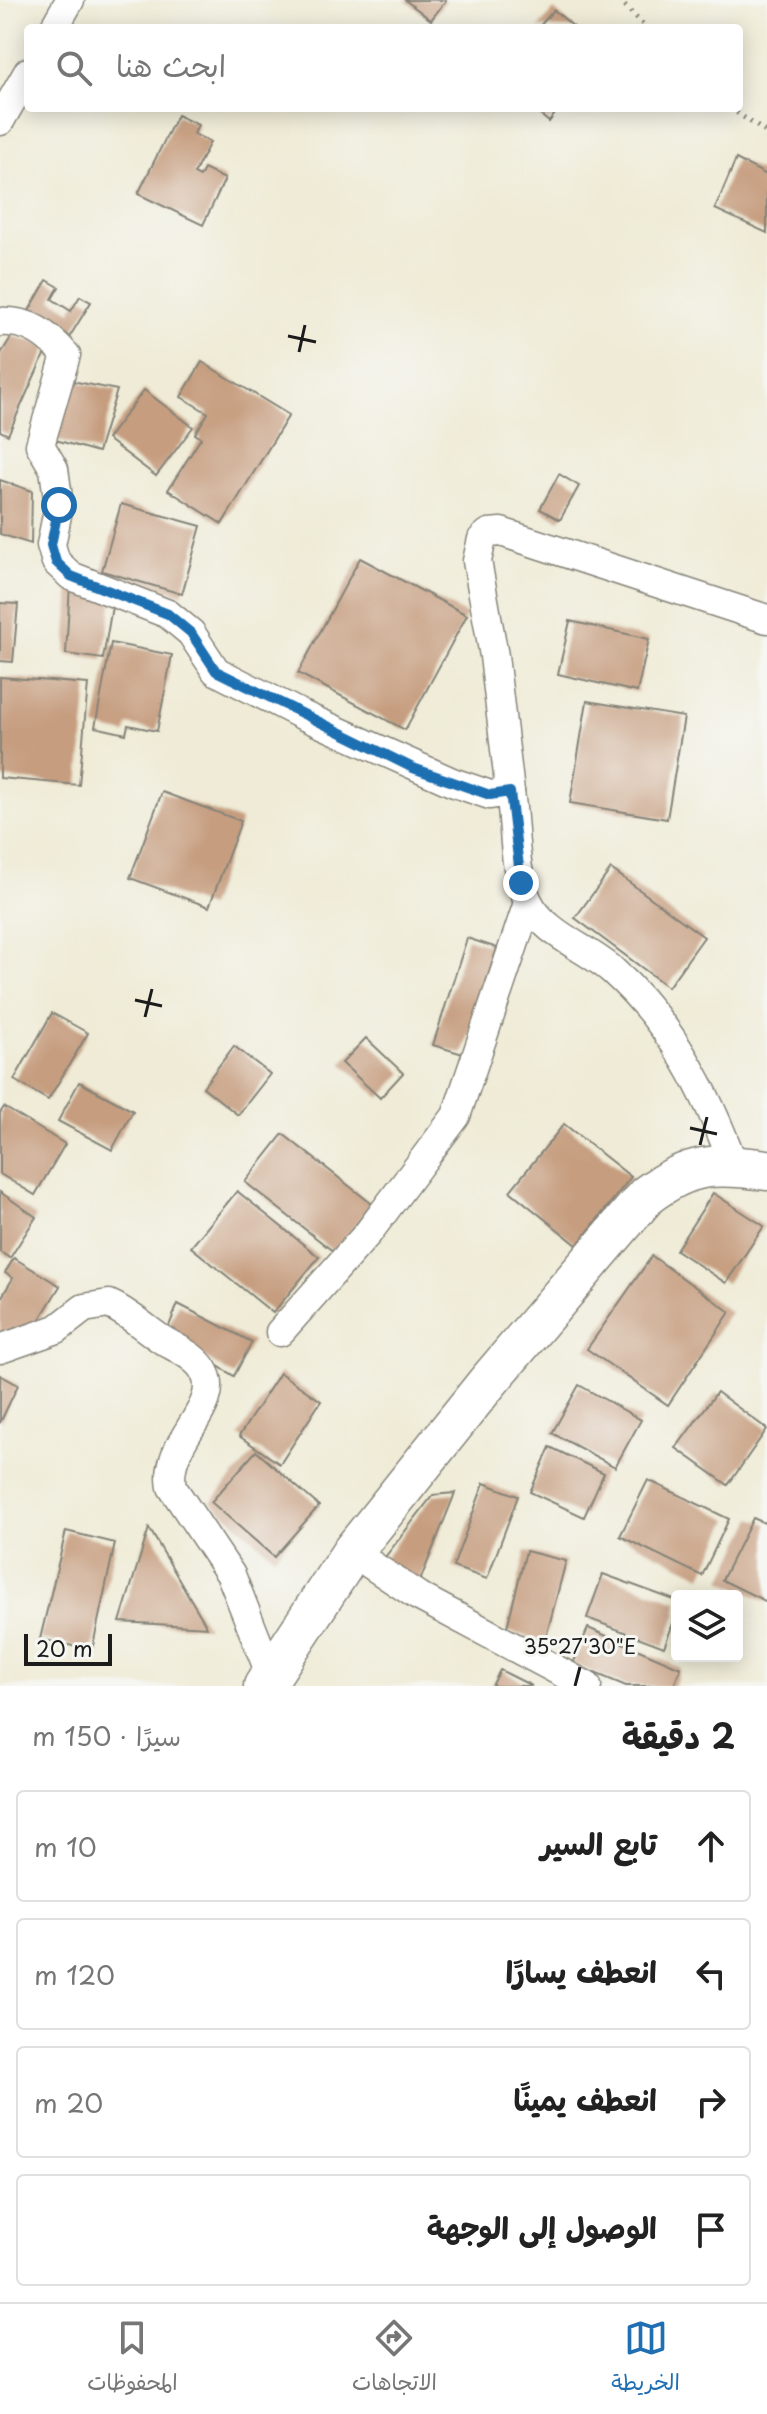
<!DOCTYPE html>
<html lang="ar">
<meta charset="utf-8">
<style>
body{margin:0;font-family:"Playpen Sans","Playpen Sans Arabic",sans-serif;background:#f6f6f6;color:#222;direction:rtl}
.controls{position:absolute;right:24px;bottom:24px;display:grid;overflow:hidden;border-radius:8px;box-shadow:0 4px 20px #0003}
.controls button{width:72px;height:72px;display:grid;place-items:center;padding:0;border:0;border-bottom:2px solid #e0e0e0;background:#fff;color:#222;font:40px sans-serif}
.scale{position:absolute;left:24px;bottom:20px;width:88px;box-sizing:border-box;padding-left:8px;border:4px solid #1c1c1c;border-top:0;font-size:22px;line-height:28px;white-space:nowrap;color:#1c1c1c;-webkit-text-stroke:6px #f6f6f2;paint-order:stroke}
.stop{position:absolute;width:24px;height:24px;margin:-18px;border:6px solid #1f6fb2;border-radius:50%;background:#fff}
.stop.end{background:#1f6fb2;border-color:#fff;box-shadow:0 2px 8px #0008}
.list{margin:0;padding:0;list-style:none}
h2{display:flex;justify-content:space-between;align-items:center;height:104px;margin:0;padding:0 32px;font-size:34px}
h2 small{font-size:26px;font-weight:400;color:#767676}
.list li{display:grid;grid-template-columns:52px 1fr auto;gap:24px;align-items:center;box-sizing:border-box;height:112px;margin:0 16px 16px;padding:0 16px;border:2px solid #e0e0e0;border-radius:8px}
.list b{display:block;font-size:30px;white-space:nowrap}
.list em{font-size:26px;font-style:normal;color:#767676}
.icon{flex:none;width:44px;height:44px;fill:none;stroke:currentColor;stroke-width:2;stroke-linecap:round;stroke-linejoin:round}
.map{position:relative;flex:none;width:767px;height:1686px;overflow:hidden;direction:ltr}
.search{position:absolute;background:#fff;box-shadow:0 4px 20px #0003;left:24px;right:24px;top:24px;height:88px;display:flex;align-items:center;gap:20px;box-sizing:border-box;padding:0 28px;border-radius:8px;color:#767676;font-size:30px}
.sheet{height:616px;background:#fff}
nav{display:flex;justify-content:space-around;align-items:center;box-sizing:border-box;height:112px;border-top:2px solid #e0e0e0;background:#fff;font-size:22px;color:#767676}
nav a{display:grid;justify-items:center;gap:4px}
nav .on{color:#1f6fb2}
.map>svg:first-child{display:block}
.building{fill:#c69d7f}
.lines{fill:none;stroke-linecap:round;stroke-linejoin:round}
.street-casing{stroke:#868479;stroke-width:31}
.secondary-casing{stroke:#868479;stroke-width:43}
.path{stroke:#868479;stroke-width:5;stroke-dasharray:2 6;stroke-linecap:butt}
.street{stroke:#fff;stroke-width:28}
.secondary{stroke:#fff;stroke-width:40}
.route{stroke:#1f6fb2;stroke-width:10}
.ticks{fill:none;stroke:#1c1c1c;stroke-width:3}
.ticks-label{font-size:20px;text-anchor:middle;fill:#1c1c1c;stroke:#f6f6f2;stroke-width:6;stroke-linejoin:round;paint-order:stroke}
</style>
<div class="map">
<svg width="767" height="1686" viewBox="0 0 767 1686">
<rect width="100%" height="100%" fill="#f6f6f2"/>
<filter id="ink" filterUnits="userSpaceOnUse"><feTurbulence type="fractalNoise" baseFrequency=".0125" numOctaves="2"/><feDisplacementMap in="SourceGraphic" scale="16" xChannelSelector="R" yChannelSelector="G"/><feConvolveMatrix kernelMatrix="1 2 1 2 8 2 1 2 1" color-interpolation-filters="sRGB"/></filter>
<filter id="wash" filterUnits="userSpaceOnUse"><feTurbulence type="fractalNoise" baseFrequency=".006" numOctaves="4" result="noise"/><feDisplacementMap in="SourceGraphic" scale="32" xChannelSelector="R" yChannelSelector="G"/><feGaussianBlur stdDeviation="1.8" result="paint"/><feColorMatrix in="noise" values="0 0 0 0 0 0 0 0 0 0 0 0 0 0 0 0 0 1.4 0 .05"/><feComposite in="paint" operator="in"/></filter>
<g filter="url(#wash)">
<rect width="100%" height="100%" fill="#efebd6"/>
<g id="blocks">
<g class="building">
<polygon points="405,0 446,0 431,20"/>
<polygon points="554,10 575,28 538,28"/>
<polygon points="532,108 559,108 549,122"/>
<polygon points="177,115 198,125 194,134 210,142 194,174 200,177 204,169 225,179 203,225 138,194"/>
<polygon points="736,159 767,175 767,233 715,209"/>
<polygon points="47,280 59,287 52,299 71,311 80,296 91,302 67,341 26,316"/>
<polygon points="12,336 48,346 8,435 0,431 0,355"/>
<polygon points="202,362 289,415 222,524 168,490 201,438 195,434 208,413 181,397"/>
<polygon points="72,381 117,390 98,452 52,439"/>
<polygon points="144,390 193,427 156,476 107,439"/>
<polygon points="559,474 579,486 560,520 540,509"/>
<polygon points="0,480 32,491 31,544 0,534"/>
<polygon points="121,504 201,526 182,594 102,571"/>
<polygon points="360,558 467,615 405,730 298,673"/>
<polygon points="70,584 114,595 103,659 66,654"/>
<polygon points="0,603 18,604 13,662 0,661"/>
<polygon points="570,621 649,639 637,692 558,674"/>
<polygon points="111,643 172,655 157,731 128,725 126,734 95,727"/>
<polygon points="0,677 88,684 79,785 0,778"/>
<polygon points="587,701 684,717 667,819 570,803"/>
<polygon points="162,792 241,821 209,907 130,878"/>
<polygon points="611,869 704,937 668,987 575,918"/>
<polygon points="467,938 497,948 463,1054 433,1045"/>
<polygon points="52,1013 88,1033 48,1100 14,1080"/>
<polygon points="366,1038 403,1073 380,1098 342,1063"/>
<polygon points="234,1046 270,1074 238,1115 203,1087"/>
<polygon points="79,1082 133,1111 112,1150 58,1121"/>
<polygon points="4,1107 65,1144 35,1195 0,1174 0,1113"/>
<polygon points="564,1124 631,1177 577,1245 510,1191"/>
<polygon points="283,1134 372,1204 334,1252 245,1182"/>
<polygon points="237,1191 319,1257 273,1313 191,1247"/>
<polygon points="0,1192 36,1217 10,1258 0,1252"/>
<polygon points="713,1193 764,1226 726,1283 676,1250"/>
<polygon points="652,1256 730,1312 668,1405 587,1349"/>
<polygon points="14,1258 60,1286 35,1327 0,1337 0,1300 13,1278 5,1273"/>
<polygon points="178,1304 252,1342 234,1376 166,1333"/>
<polygon points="280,1373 321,1401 280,1464 239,1436"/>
<polygon points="0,1375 18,1385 0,1423"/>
<polygon points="579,1385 641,1420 615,1467 552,1433"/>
<polygon points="717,1392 767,1429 728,1485 676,1448"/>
<polygon points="550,1447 604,1473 584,1517 530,1492"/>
<polygon points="256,1451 319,1506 274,1557 211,1502"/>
<polygon points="648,1480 729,1519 702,1576 620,1536"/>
<polygon points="484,1483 518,1496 487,1579 453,1567"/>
<polygon points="455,1493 420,1581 379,1565 433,1495"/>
<polygon points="753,1518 767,1524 767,1602 722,1580"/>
<polygon points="149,1528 207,1627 120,1622"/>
<polygon points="66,1531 115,1543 92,1650 40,1639"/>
<polygon points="526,1551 566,1561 545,1641 506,1631"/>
<polygon points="603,1574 677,1601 677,1613 664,1647 587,1618"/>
<polygon points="588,1628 681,1668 674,1686 626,1686 573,1664"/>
<polygon points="500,1670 532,1686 492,1686"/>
</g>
</g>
</g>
<g filter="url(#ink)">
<use href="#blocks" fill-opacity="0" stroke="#868479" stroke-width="2"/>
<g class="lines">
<g class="street-casing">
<g id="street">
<polyline points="54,28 70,0"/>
<polyline points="0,121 28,72"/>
<path d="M0 322C29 320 48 335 66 355L40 445 54 469 59 505 51 545 56 562 71 576 168 614 191 633 216 671 302 715 452 782 490 795 510 792C516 827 512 868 528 901 543 933 587 948 612 970 671 1023 707 1092 734 1166"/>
<polyline points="510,792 494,656 477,561 482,539 489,533 501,532 767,619"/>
<polyline points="280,1332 368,1233 456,1116 528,903"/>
<path d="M0 1349 57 1329 84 1308 109 1304C129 1313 143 1327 161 1339 175 1348 197 1356 205 1373 222 1408 163 1442 172 1487L231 1575 271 1676"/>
<polyline points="352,1552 418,1596 587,1686"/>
</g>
</g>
<g class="secondary-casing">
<path id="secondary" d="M264 1686 352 1552 487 1383 647 1195C690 1163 714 1163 767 1170"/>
</g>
<g class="path">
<polyline points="619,0 646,28"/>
<polyline points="730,108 767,133"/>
</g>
<use href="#street" class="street"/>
<use href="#secondary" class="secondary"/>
</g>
</g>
<g class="lines" filter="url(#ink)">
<polyline class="route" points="59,505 51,545 56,562 71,576 168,614 191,633 216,671 413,768 490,795 510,792 521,883"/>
</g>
<path class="ticks" d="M288 336 316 342M299 352 305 325M135 1000 162 1006M145 1017 152 989M690 1128 717 1134M700 1145 707 1117M575 1686 580 1667"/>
<g class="ticks-label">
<text x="580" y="1654">35°27'30"E</text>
</g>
</svg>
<div class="controls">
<button><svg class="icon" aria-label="layers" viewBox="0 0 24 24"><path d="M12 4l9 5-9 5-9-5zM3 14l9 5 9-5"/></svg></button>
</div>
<div class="scale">20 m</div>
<div class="stop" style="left:59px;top:505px"></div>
<div class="stop end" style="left:521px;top:883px"></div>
<div class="search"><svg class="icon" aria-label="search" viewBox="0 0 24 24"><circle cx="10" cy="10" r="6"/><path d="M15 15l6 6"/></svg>ابحث هنا</div>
</div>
<section class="sheet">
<h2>2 دقيقة<small>سيرًا · 150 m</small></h2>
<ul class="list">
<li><svg class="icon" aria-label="ahead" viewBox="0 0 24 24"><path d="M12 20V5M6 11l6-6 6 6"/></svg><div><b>تابع السير</b></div><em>10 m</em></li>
<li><svg class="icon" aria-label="left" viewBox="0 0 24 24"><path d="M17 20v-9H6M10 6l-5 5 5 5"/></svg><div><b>انعطف يسارًا</b></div><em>120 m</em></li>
<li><svg class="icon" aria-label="right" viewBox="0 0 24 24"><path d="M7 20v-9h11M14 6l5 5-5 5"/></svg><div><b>انعطف يمينًا</b></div><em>20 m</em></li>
<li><svg class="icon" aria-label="arrive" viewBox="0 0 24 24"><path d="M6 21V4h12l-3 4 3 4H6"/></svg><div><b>الوصول إلى الوجهة</b></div></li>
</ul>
</section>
<nav>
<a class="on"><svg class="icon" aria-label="map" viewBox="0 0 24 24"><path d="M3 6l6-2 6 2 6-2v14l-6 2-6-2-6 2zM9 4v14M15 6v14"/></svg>الخريطة</a>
<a><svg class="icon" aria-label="directions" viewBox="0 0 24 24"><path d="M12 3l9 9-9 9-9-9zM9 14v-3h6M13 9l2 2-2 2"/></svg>الاتجاهات</a>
<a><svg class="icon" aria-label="saved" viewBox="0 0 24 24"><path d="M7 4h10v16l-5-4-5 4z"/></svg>المحفوظات</a>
</nav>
